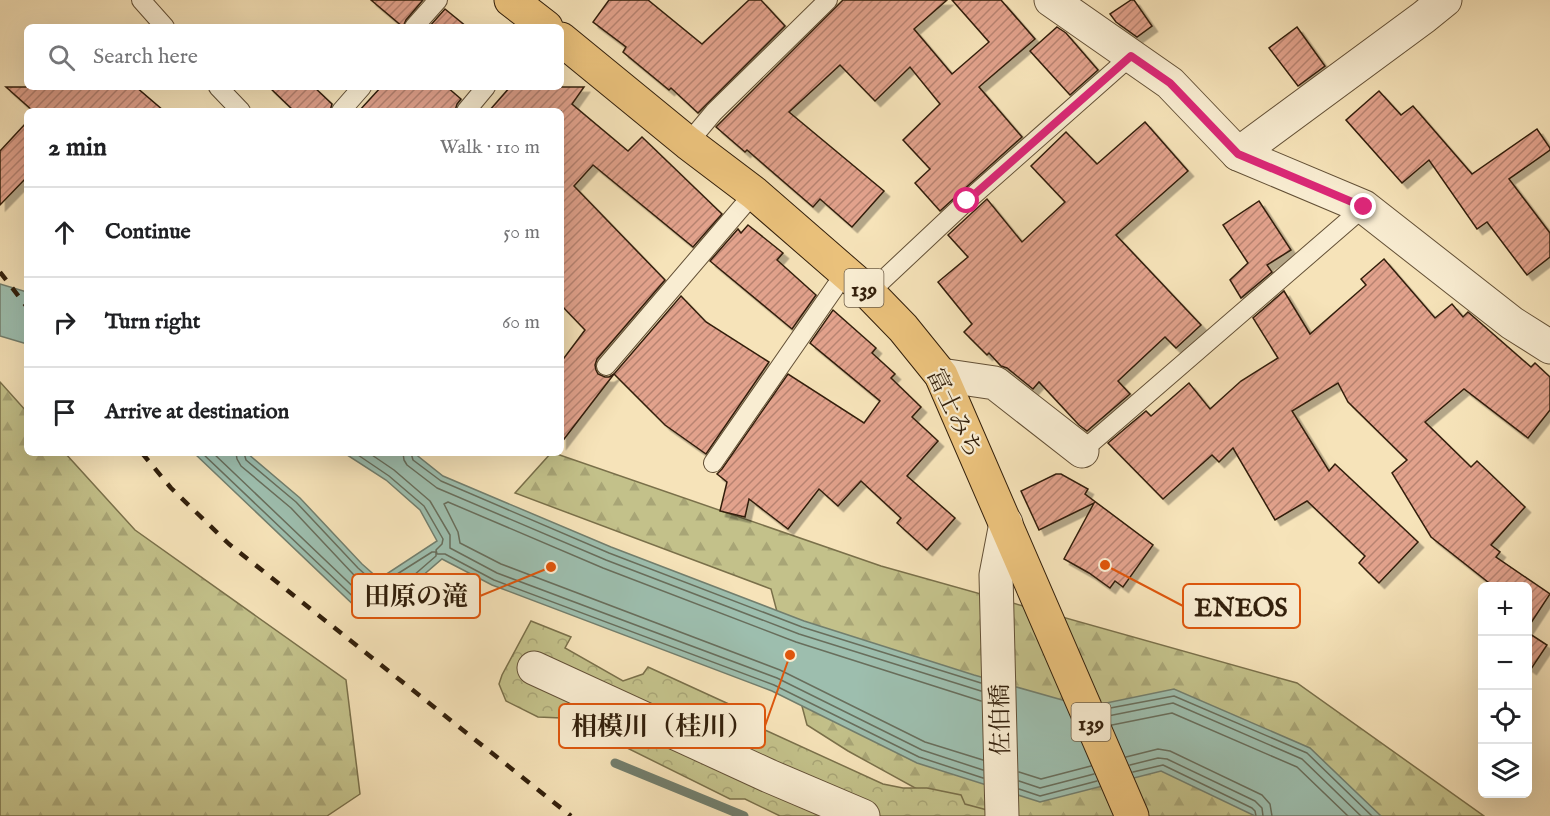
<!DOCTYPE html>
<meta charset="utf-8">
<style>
body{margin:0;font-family:"IM FELL English","Noto Serif JP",serif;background:#f6f6f6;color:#202124}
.controls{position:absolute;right:18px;bottom:18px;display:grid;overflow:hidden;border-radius:9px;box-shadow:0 6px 24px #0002}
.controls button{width:54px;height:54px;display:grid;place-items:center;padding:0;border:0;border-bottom:2px solid #e0e0e0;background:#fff;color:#202124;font:30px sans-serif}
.stop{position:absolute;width:18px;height:18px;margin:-14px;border:4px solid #db2777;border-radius:50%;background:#fff}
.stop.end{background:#db2777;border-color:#fff;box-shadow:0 2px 6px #0008}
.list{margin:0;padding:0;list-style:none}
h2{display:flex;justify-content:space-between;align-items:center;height:78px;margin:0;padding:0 24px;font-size:26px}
h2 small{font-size:20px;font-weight:400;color:#757577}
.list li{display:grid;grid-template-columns:39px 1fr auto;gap:18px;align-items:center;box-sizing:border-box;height:90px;padding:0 24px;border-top:2px solid #e0e0e0}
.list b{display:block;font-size:22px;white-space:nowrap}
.list em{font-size:20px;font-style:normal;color:#757577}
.icon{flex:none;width:33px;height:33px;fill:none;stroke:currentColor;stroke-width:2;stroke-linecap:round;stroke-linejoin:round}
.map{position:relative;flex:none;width:1550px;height:816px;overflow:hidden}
.search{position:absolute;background:#fff;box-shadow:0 6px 24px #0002;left:24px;top:24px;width:540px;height:66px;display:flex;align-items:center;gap:15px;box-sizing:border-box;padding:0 21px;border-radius:9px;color:#757577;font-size:22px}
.panel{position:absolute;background:#fff;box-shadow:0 6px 24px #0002;left:24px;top:108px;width:540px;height:348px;border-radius:9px}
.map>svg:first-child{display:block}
.forest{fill:url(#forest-firs);stroke:#7a704a;stroke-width:1.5}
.park{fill:url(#park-crowns);stroke:#7a704a;stroke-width:1.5}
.water{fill:#9dbeae;stroke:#727e6d;stroke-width:1.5}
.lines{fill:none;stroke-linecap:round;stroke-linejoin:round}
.shore{stroke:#686e5c;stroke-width:1.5}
.stream{stroke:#727e6d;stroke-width:9}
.building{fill:url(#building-hatch);stroke:#321f0b;stroke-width:1.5;filter:url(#shadow)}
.service-casing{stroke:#635036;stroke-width:20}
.minor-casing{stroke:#635036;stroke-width:35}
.trunk-casing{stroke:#321f0b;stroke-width:35}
.service{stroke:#f9edd2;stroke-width:18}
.minor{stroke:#f9edd2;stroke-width:33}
.trunk{stroke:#ebc27c;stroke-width:33}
.rail{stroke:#321f0b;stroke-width:4.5;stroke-dasharray:10 10;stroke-linecap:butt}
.route{stroke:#db2777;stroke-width:8}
.labels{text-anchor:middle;stroke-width:4.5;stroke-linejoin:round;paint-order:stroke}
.shield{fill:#f9edd2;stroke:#6e5d47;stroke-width:1.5}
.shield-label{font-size:22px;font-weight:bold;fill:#321f0b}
.street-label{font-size:24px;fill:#321f0b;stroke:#f9edd2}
.leader{fill:none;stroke:#df560c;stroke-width:2}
.callout-dot{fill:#df560c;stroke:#f9edd2;stroke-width:2}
.callout{fill:#f9edd2;stroke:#df560c;stroke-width:2}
.callout-label{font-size:26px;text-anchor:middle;font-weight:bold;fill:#321f0b}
</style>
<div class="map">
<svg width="1550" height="816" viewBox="0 0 1550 816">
<defs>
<pattern id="forest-firs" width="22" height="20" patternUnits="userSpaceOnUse" patternTransform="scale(1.5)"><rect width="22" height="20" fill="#c3c18a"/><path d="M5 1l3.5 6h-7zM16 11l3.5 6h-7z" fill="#a8a576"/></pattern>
<pattern id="park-crowns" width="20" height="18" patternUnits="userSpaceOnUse" patternTransform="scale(1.5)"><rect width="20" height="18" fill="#c3c18a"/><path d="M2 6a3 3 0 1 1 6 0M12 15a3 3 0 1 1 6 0" fill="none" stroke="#a8a576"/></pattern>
<pattern id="building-hatch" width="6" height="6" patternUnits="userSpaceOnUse" patternTransform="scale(1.5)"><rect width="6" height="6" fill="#e2a28c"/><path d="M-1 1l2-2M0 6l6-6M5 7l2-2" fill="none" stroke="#b88371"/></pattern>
<filter id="shadow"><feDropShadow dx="5.5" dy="5.5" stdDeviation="0" flood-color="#0004"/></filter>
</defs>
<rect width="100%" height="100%" fill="#f6e3b9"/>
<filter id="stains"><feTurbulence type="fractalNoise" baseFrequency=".00333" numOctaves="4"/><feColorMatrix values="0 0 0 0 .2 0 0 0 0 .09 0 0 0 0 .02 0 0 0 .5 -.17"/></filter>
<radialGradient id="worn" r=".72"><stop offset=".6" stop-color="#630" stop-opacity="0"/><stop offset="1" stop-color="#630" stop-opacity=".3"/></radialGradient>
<g class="forest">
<polygon points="0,382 27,412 27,453 65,453 135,530 346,680 360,794 327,816 0,816"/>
<polygon points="551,453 554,453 881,566 1297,683 1484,816 966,816 848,751 807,725 771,589 515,493"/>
</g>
<polygon class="park" points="531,621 571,637 565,648 623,681 643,674 648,667 744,711 741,719 883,784 903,788 927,788 961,795 965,804 991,811 990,816 780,816 745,799 730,799 599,734 562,718 538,717 506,701 499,684 502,675"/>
<g class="water">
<polygon points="0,284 27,292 27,344 0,336"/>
<polygon points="194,453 247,453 300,498 362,564 379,579 437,541 420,510 386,480 344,453 414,453 443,476 611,547 804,621 974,675 1087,707 1174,689 1310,748 1381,816 1255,816 1161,771 1040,802 917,763 772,691 492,585 442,559 377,615 362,613"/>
</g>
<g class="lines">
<g class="shore">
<polyline points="202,453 365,608 376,608 436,556 436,552 432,552 383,583 376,584 358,568 296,502 246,460 244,453"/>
<polyline points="213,453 367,600 373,601 378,597 378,592 370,589 353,574 291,508 241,466 237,459 236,453"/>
<polyline points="355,453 389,476 424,506 443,539 442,544 436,550 437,554 445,554 494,580 774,685 919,757 983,778"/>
<polyline points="369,453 394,470 430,501 450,535 450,548 497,573 777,678 922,750 983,770"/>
<polyline points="403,453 404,460 407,465 437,488 606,560 799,634 981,691"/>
<polyline points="411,453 413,460 441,481 609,553 802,627 981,683"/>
<polyline points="981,701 796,642 603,568 448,502 444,504 458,532 460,543 501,564 780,670 925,742 983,760"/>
<polyline points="1105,709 1174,696 1307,753 1372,816"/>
<polyline points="1108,716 1173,703 1302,759 1361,816"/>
<polyline points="1112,725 1172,713 1297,767 1348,816"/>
<polyline points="1126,757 1158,749 1170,751 1262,795 1270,804 1272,816"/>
<polyline points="1130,765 1158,758 1167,759 1255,801 1262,808 1263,816"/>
<polyline points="1019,772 1041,779 1091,766"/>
<polyline points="1133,772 1163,765 1252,808 1255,811 1256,816"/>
<polyline points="1019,781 1040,788 1094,774"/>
<polyline points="1019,789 1040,796 1097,781"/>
</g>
<polyline class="stream" points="615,763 744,816"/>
</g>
<g class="building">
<polygon points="371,0 423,0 406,20 403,27"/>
<polygon points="609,0 648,0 702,44 749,0 761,0 785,26 698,113 671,88 669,90 623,52 626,47 593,22"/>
<polygon points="843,0 947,0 914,29 952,74 989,42 952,0 1001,0 1035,39 979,87 1022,137 940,211 915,183 930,169 903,140 940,104 910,67 875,101 840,65 789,112 884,191 852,227 820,199 813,207 747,150 745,152 716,127"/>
<polygon points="1131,0 1134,0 1152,26 1137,37 1116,22 1110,14"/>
<polygon points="445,9 467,27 429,27"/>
<polygon points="1057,27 1066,33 1098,70 1070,95 1030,51"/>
<polygon points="1297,27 1325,66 1298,86 1269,48"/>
<polygon points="6,87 136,87 164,111 33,111"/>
<polygon points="269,87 314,87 332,104 330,111 294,111"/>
<polygon points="381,87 447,87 461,99 457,104 455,111 359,111"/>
<polygon points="510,87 584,87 572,104 628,151 642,137 722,214 693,247 593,165 574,186 665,280 597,359 595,365 596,370 598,374 605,377 609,377 614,374 561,443 561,362 585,330 561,305 561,111 489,111"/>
<polygon points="1379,91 1401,115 1413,106 1472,174 1537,129 1550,148 1550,150 1509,179 1550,233 1550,257 1527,275 1487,222 1477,229 1429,160 1402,183 1346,120"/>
<polygon points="27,122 27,177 0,205 0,151"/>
<polygon points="1145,122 1188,171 1116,235 1201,325 1176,348 1165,337 1118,381 1130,394 1087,431 1079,425 1039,382 1033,389 1007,368 1001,366 989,353 987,355 964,332 972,324 938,282 968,257 948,235 987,199 1022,242 1065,202 1031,166 1066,132 1097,164"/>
<polygon points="1259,201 1291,250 1267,265 1272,272 1241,298 1230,280 1248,263 1223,225"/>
<polygon points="748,225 783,253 777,260 816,295 792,329 710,261 738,229 741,233"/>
<polygon points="1384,259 1435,318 1452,304 1463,317 1468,312 1531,367 1535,363 1550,377 1550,410 1528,438 1464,389 1425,422 1471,467 1477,461 1525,507 1491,545 1500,552 1496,557 1550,594 1527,629 1527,586 1493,586 1431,537 1392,473 1407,460 1348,402 1338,383 1292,411 1329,471 1335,464 1418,542 1379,583 1359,563 1365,556 1307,501 1275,520 1233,448 1219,462 1212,455 1163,499 1108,443 1146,411 1151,416 1189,383 1210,409 1241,381 1278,358 1253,318 1284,291 1310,334 1366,285 1361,279"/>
<polygon points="681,296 706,322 769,362 706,454 665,425 614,374"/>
<polygon points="833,310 876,348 872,353 895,374 891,378 921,407 912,417 938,441 907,476 955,518 927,550 897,523 901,518 861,481 838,506 819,489 788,529 749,499 745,517 720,511 727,482 717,474 722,469 788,374 864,423 880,401 810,343"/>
<polygon points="1056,474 1061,474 1088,489 1085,494 1153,545 1123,587 1115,581 1110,588 1089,573 1064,559 1094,503 1039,530 1021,491"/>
<polygon points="1527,632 1547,645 1531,669 1527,666"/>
</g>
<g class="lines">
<g class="service-casing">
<g id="service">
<polyline points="141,0 165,27"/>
<polyline points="414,27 438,0"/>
<polyline points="218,87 241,111"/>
<polyline points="341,111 362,87"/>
<polyline points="466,111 486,87"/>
<polyline points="688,143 714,112 828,0"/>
<polyline points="869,293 967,201 1131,56"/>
<polyline points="606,366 754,193"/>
<polyline points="1082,451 1364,207"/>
<polyline points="713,463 845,273"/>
</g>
</g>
<g class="minor-casing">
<g id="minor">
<polyline points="1051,0 1170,83 1238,154 1364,207 1512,323 1550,347"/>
<polyline points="1238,154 1424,17 1445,0"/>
<polyline points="941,375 995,383 1082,451"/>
<polyline points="534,668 769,776 863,816"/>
<polyline points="1002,816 996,575 1006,523"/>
</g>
</g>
<g class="trunk-casing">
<g id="trunk">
<polyline points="511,0 546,27"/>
<polyline points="561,39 688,143 754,193 869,293 903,328 941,375 1132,816"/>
</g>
</g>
<use href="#service" class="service"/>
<use href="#minor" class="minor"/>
<use href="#trunk" class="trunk"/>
<g class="rail">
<polyline points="0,272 27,307"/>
<polyline points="142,453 171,488 229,544 571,816"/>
</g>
</g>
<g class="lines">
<polyline class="route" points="967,201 1131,56 1170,83 1238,154 1364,207"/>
</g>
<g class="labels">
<g class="shield">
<rect x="844.5" y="269" width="39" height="38" rx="4.5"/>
<rect x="1071.5" y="703" width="39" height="38" rx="4.5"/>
</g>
<g class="shield-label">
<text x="864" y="296">139</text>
<text x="1091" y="730">139</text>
</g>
<g class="street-label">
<text transform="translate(955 413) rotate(64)" y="8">富士みち</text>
<text transform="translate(1000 720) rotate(-91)" y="8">佐伯橋</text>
</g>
</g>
<path class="leader" d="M551 567L480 596M1105 565L1183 606M790 655L765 726"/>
<g class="callout-dot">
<circle cx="551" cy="567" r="6"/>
<circle cx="1105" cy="565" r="6"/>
<circle cx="790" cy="655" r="6"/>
</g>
<g class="callout">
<rect x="352" y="574" width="128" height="44" rx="6"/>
<rect x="1183" y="584" width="117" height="44" rx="6"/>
<rect x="559" y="704" width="206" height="44" rx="6"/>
</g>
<g class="callout-label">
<text x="416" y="605">田原の滝</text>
<text x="1241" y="616">ENEOS</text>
<text x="662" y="735">相模川（桂川）</text>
</g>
<rect width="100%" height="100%" filter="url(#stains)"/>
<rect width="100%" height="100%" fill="url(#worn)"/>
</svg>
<div class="controls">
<button>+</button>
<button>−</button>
<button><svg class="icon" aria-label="locate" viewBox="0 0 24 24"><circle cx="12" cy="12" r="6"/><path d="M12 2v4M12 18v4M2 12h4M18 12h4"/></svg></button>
<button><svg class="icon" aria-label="layers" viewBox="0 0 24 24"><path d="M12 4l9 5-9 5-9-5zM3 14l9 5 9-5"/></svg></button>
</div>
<div class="stop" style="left:967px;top:201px"></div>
<div class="stop end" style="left:1364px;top:207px"></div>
<div class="search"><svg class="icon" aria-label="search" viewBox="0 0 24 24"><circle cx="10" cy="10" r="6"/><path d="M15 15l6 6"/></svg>Search here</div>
<section class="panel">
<h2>2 min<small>Walk · 110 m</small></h2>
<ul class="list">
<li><svg class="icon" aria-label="ahead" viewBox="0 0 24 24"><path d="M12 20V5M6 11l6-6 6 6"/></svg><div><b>Continue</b></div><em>50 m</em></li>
<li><svg class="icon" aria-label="right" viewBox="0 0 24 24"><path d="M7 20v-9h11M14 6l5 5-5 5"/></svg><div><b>Turn right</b></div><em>60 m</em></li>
<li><svg class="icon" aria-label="arrive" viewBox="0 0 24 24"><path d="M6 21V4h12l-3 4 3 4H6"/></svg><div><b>Arrive at destination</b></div></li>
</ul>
</section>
</div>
